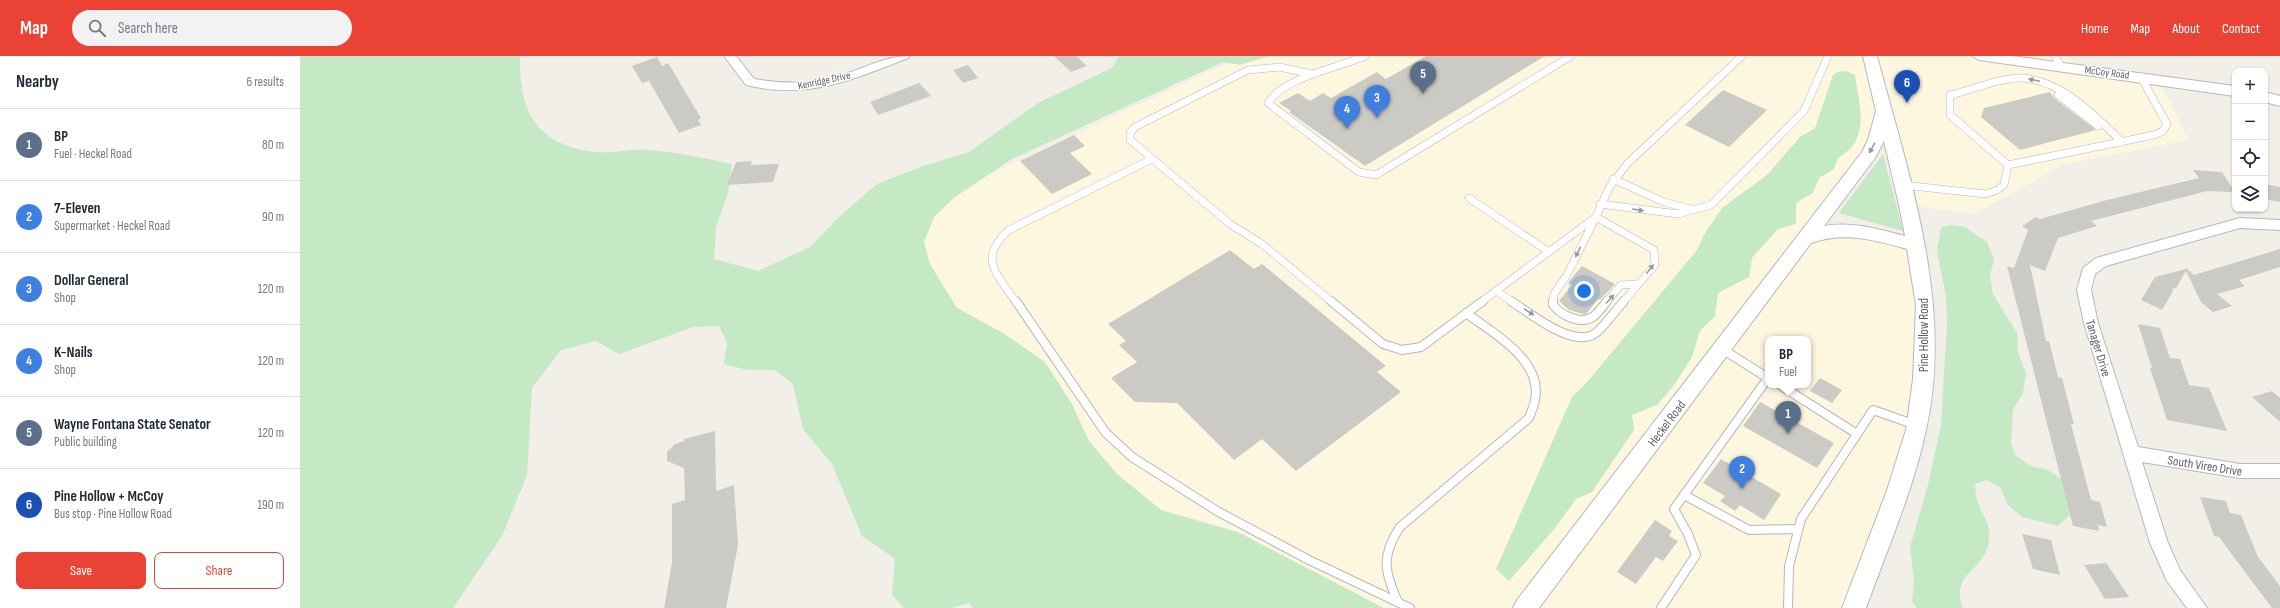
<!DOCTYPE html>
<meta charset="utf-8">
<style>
body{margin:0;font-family:"Sofia Sans Condensed",sans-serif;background:#f2f2f3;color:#1f2937}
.controls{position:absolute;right:12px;top:12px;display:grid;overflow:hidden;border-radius:8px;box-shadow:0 1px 3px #0004}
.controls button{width:36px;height:36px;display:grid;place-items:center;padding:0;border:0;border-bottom:1px solid #e0e1e3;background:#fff;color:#1f2937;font:20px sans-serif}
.you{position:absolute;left:1284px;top:235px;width:14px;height:14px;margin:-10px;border:3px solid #fff;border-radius:50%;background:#1a73e8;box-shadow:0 0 0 6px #1a73e833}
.badge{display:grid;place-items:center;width:26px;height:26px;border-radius:50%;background:#ea4335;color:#fff;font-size:13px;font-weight:700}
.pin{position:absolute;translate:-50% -33px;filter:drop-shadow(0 1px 2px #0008)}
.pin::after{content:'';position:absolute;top:21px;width:14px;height:12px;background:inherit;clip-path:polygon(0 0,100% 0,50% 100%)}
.popup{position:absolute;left:1465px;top:280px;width:46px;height:52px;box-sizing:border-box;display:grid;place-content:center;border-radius:8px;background:#fff;filter:drop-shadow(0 1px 3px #0005);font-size:13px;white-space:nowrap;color:#747a83}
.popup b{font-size:15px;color:#1f2937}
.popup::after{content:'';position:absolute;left:50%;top:100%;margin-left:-8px;border:8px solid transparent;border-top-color:#fff}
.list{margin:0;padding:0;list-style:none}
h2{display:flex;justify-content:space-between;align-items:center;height:52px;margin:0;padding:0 16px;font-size:17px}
h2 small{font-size:13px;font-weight:400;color:#747a83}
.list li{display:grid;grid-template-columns:26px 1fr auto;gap:12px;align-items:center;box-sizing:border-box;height:72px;padding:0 16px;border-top:1px solid #e0e1e3}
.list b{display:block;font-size:15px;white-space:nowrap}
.list p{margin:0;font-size:13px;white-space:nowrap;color:#747a83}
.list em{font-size:13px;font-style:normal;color:#747a83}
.actions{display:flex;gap:8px;padding:12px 16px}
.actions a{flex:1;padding:9px 0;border:1px solid #ea4335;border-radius:8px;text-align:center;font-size:14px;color:#ea4335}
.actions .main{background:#ea4335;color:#fff}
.icon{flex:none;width:22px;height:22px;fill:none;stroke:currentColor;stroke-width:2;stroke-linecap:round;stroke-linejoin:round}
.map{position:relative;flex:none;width:1980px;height:552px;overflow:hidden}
header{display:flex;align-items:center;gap:24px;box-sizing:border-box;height:56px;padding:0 20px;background:#ea4335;color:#fff}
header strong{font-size:19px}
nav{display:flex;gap:22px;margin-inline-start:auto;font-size:14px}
.search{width:280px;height:36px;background:#f2f2f3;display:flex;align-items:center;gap:10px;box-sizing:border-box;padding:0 14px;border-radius:22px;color:#747a83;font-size:15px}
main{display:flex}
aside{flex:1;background:#fff}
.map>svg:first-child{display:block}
.commercial{fill:#fef7e0;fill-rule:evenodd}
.green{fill:#c5e8c5}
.building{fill:#cccac5}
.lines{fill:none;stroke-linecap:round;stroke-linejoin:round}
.service-far1-casing{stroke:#b5b8bc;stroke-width:8}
.service-casing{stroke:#b5b8bc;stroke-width:10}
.minor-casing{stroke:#b5b8bc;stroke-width:2}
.tertiary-casing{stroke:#b5b8bc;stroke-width:2}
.service-far1{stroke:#fff;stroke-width:7}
.service{stroke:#fff;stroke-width:8}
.minor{fill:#fff;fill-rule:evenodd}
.tertiary{fill:#fff;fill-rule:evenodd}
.oneway{fill:#979a9d}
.labels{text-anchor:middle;stroke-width:3;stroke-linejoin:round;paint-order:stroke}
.far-street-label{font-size:11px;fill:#5f6368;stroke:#fff}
.street-label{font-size:13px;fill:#5f6368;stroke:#fff}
</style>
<header>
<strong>Map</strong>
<div class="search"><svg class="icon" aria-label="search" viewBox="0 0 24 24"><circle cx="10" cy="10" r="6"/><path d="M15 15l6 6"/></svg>Search here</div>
<nav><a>Home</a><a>Map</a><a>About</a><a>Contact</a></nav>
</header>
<main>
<aside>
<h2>Nearby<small>6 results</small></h2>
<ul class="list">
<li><span class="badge" style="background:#5c6f8a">1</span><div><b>BP</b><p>Fuel · Heckel Road</p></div><em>80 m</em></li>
<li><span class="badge" style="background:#3f7fe0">2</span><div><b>7-Eleven</b><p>Supermarket · Heckel Road</p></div><em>90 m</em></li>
<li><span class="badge" style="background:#3f7fe0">3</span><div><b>Dollar General</b><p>Shop</p></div><em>120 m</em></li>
<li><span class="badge" style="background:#3f7fe0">4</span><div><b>K-Nails</b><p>Shop</p></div><em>120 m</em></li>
<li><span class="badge" style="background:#5c6f8a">5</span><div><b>Wayne Fontana State Senator</b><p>Public building</p></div><em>120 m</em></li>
<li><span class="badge" style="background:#1a4fb4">6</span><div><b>Pine Hollow + McCoy</b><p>Bus stop · Pine Hollow Road</p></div><em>190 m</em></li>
</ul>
<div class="actions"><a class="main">Save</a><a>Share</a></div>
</aside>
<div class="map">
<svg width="1980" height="552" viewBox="0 0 1980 552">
<rect width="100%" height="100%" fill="#f1efe8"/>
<path class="commercial" d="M943 0H1770L1774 12 1859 23 1888 84 1764 108 1674 158 1608 149 1585 56 1520 176 1615 189 1623 323 1554 552H964L819 468 577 171ZM1468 283H1508V329H1468Z"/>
<g class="green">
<path d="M0 0H220C219 57 237 89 296 96 313 98 331 92 348 94 377 96 404 102 432 108L428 137 416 171 414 203 458 215 510 191 541 159 577 128 623 110 669 96 738 47 812 12 819 0H970L940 9 923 6 712 103 655 141 634 161 624 186 630 208 657 252 703 277 745 306 772 348 789 385 816 417 861 454 938 476 1084 552H672L669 547 651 552H604L592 539 595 503 562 480 532 408 503 373 493 328 475 314H447L424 308 427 287 419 270 393 271 319 298 296 285 261 294 232 332 227 419 202 480 153 552H0Z"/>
<path d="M1546 15 1555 19C1558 42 1568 72 1551 92 1541 102 1539 97 1534 113L1519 122 1513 137 1496 147V168L1478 173 1452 202 1449 221 1418 237 1415 260 1400 275 1392 301 1375 328 1357 349 1332 359 1334 374 1292 436 1276 443 1255 472 1209 525 1196 513 1272 341 1288 325 1397 194 1405 177 1422 152 1467 119 1500 81 1515 72 1533 19 1537 16Z"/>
<polygon points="1583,98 1603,175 1539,157"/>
<path d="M1651 169 1665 171 1687 186 1694 203 1690 220 1693 238 1717 277 1718 296 1726 317 1723 337 1713 354 1711 387 1715 399 1731 410 1748 414 1765 425 1776 453 1758 470 1722 461 1708 449 1700 431 1686 424 1675 428C1676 434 1675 441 1678 447 1683 460 1691 469 1689 485 1685 516 1649 516 1663 552H1617L1612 545 1614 524 1610 491 1628 429 1641 369 1647 269 1646 240 1637 196 1641 171Z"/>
</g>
<g class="building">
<polygon points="754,0 776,0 787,10 771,16"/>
<polygon points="1126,0 1245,0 1065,110 989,56 991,55 979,47 998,37 1010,45 1023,37 1031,42 1077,16 1086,23"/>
<polygon points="357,1 362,10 368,7 401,62 398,64 401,69 379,77 349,25 342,27 332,10"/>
<polygon points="668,9 678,22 663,27 653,14"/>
<polygon points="619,27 631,40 578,59 570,46"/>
<polygon points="1423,34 1467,54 1429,91 1385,69"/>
<polygon points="1750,36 1755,43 1796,74 1720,94 1681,61 1684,52"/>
<polygon points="774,79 785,90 770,97 792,118 752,138 720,105"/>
<polygon points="452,105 451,109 479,108 473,126 427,129 436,106"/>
<polygon points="1893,114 1922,116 1935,136 1907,135 1791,165 1797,170 1758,182 1745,215 1730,209 1746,285 1749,285 1758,321 1762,322 1774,368 1771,368 1791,444 1800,446 1807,471 1798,469 1799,475 1773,470 1707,210 1714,212 1728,174 1722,170 1736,161 1740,163 1807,144 1899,122"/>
<polygon points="1965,128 1980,131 1980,146 1965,143"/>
<polygon points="1980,193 1980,211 1939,224 1945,230 1917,238 1932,250 1913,256 1901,246 1886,215 1876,232 1872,233 1873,235 1862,254 1841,244 1855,221 1886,213 1885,211 1894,219"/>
<polygon points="930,194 954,213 962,208 1086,310 1077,316 1101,336 996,415 962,383 934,404 877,347 835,346 811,322 837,306 819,289 826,285 808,268"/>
<polygon points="1282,210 1315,228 1300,244 1298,243 1286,258 1283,258 1269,254 1259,245 1272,229 1268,227 1270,224"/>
<polygon points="1838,268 1860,272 1870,302 1880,303 1889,329 1909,332 1927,375 1867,364 1850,312 1852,312"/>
<polygon points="1520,322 1542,334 1532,347 1510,335"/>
<polygon points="1972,335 1980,342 1980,366 1952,341"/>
<polygon points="1460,346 1534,387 1517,412 1443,370"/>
<polygon points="415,375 416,435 434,429 438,489 426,552 364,552 372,507 372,448 385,444 384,412 367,405 367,396 375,388 384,385 384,383"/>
<polygon points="1421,403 1481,438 1464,464 1440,449 1435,455 1420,445 1425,440 1403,427"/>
<polygon points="1900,441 1926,445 1930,457 1941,459 1958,501 1980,530 1980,552 1972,552 1919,481 1914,480"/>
<polygon points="1355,464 1372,475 1369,480 1378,485 1363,505 1356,501 1336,528 1317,516"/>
<polygon points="1722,478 1751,484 1760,519 1733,513"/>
<polygon points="1806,507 1823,532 1829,541 1805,543 1784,509"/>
</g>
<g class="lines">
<g class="service-far1-casing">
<g id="service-far1">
<path d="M1065 0C1038 12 984 21 968 47L1059 116 1076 119 1271 0"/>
<polyline points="1755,0 1761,10"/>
<polyline points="1011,18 980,11 948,14 835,71 830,77 830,84 930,168 962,188 1032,246"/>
<polyline points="1758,39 1798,70"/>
<path d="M1708 109 1650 59V39C1672 34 1695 23 1718 22 1759 21 1795 60 1822 86"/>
<polyline points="1313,123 1364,146 1391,153"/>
<polyline points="1603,129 1686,138 1697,134 1704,129 1708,109 1854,79 1863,75 1867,68 1841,21"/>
<polyline points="1169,142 1249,196"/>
<polyline points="1300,148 1378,158 1411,149 1504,55 1528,0"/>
<polyline points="1196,235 1213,246"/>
<path d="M716 246C697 218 677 202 709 174L852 103"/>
<polyline points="1181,246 1296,161 1309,132 1327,108 1442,0"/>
<polyline points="1253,246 1254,238 1267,219 1296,161 1354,194 1355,209 1323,246"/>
<polyline points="1306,246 1321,229 1338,228"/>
</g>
</g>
<g class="service-casing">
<g id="service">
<polyline points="716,245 805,376 832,401 917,455 1009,504 1110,552"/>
<polyline points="1031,245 1083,288 1102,294 1121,291 1183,245"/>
<path d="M1211 245C1230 257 1275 295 1297 276 1307 267 1315 255 1324 245"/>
<path d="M1253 245V249C1261 259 1281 270 1294 260 1299 256 1303 250 1307 245"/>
<polyline points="1422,293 1468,322"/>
<polyline points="1480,329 1557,378"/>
<polyline points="1384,439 1449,474 1498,473"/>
<path d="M1098 546C1084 516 1081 499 1100 471L1229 362C1231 356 1234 350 1235 344 1243 304 1193 277 1166 257"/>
<polyline points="1361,552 1396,499 1388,478 1374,453 1468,322"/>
<polyline points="1488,552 1489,510 1501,463 1573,354 1616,369"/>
</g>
</g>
<g class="minor-casing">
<g id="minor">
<path d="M424 0H436L454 23C488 29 518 28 551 16 571 9 588 0 610 0L608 2C552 24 507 44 446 29Z"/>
<polygon points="1940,162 1980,164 1980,174 1940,172 1806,210 1795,218 1791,234 1798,267 1838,391 1940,408 1980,408 1980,422 1940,422 1842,406 1868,487 1880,514 1907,552 1887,552 1867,525 1850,487 1784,267 1777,234 1783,212 1796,202"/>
</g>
</g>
<g class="tertiary-casing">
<g id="tertiary">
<path d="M1563 0H1577C1609 120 1654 249 1626 374 1613 435 1587 494 1566 552H1542L1586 437 1606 374 1613 323 1616 249 1607 193C1574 184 1545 175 1511 187L1239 552H1213L1217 544 1562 96 1568 84 1576 55ZM1584 85 1599 149 1605 180C1578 173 1552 165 1524 170L1575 102Z"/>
<polygon points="1672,0 1712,0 1935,30 1935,40 1679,4"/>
<polygon points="1965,36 1980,40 1980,50 1965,46"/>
</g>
</g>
<use href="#service-far1" class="service-far1"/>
<use href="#service" class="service"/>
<use href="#minor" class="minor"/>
<use href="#tertiary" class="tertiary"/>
</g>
<defs><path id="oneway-solid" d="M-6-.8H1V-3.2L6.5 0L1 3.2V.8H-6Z"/></defs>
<g class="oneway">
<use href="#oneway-solid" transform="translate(1734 24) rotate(-168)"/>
<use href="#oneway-solid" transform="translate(1572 92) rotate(119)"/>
<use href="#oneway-solid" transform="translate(1338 154) rotate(9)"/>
<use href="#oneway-solid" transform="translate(1278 196) rotate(116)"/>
<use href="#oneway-solid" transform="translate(1350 213) rotate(-51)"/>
<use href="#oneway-solid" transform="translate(1310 243) rotate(-48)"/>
<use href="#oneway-solid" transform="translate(1229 256) rotate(33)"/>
</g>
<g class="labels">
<g class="far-street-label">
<text transform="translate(1807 16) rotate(7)" y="4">McCoy Road</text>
<text transform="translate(524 24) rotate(-12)" y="4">Kenridge Drive</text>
</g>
<g class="street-label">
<text transform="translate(1623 279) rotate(-90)" y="5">Pine Hollow Road</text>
<text transform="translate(1799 292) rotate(73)" y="5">Tanager Drive</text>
<text transform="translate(1366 367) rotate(-53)" y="5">Heckel Road</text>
<text transform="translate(1905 409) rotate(9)" y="5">South Vireo Drive</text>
</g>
</g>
</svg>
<div class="controls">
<button>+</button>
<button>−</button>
<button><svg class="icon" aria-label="locate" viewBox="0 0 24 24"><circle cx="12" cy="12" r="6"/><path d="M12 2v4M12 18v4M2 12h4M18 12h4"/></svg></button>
<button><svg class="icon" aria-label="layers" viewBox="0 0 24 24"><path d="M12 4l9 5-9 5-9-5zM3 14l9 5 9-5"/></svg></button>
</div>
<div class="you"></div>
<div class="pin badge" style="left:1488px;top:378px;background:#5c6f8a">1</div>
<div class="popup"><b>BP</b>Fuel</div>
<div class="pin badge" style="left:1442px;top:433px;background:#3f7fe0">2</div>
<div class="pin badge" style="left:1077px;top:62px;background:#3f7fe0">3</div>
<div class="pin badge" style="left:1047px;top:73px;background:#3f7fe0">4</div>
<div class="pin badge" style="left:1123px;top:38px;background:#5c6f8a">5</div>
<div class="pin badge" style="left:1607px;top:47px;background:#1a4fb4">6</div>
</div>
</main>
